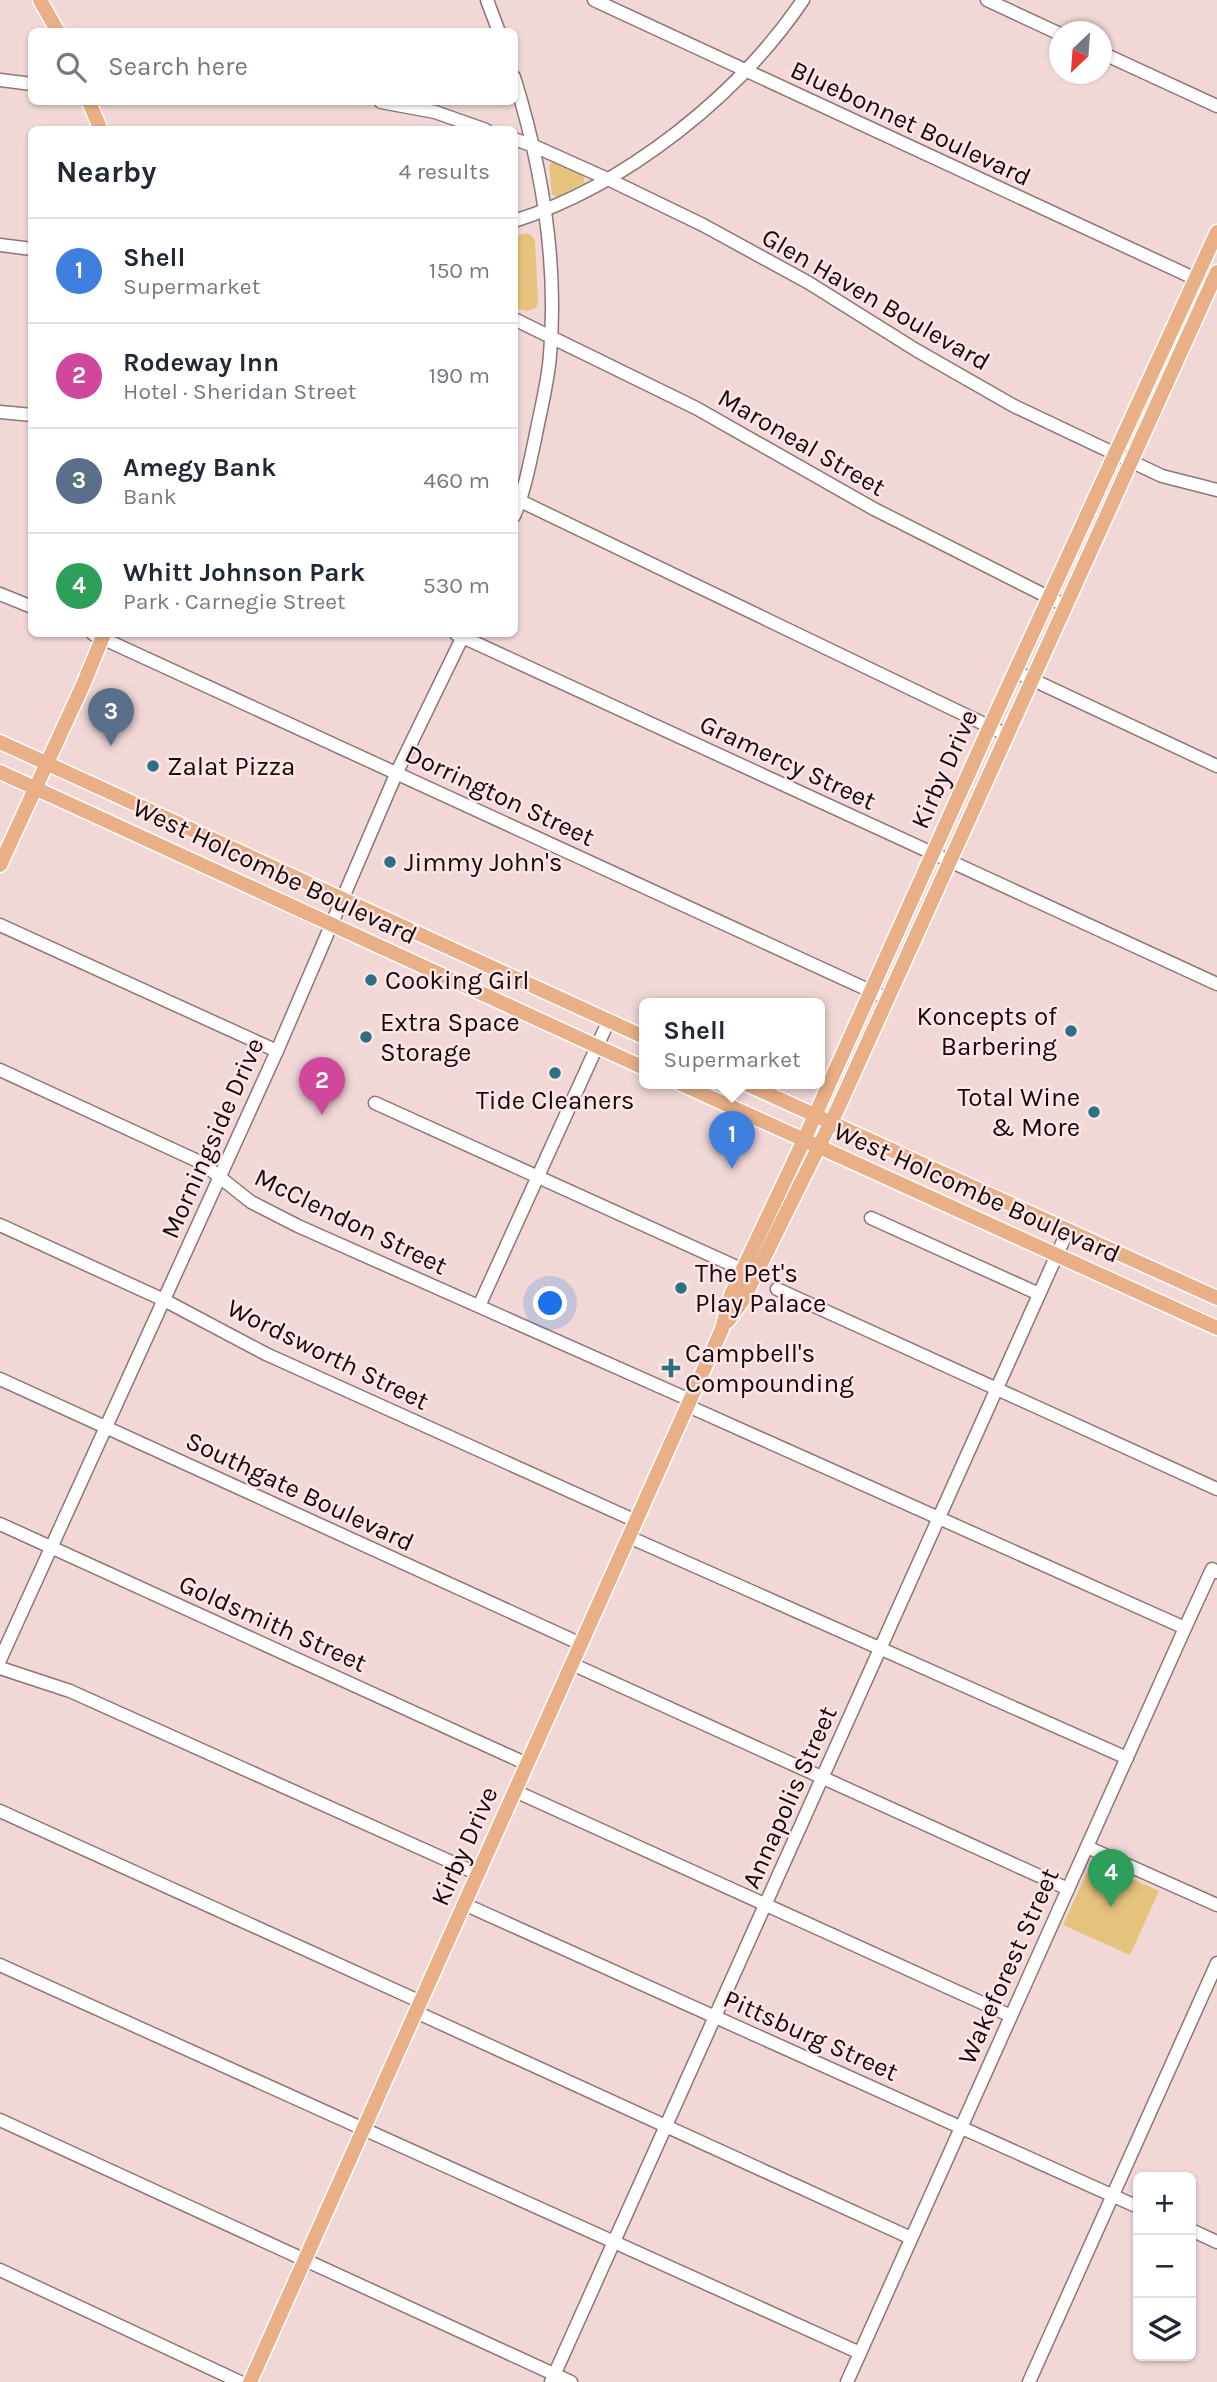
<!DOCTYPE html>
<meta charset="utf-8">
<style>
body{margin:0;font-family:Karla,sans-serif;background:#f6f6f7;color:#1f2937}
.controls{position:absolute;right:21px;bottom:21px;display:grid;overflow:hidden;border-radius:10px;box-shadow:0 2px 5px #0004}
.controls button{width:63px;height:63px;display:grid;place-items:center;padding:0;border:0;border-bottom:2px solid #e0e1e3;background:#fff;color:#1f2937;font:35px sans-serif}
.compass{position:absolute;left:1049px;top:21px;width:63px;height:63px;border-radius:50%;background:#fff;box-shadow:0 2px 5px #0004;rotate:205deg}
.you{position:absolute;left:551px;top:1304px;width:24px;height:24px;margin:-18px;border:5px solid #fff;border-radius:50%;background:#1a73e8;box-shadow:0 0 0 10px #1a73e833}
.badge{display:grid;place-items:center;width:46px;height:46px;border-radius:50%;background:#0f766e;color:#fff;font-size:23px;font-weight:700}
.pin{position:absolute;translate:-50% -58px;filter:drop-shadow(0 2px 4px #0008)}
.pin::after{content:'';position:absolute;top:37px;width:24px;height:21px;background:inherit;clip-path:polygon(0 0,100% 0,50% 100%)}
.popup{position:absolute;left:639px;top:998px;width:186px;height:91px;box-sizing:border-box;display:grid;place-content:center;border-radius:10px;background:#fff;filter:drop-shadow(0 2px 5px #0005);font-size:23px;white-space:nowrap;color:#747a83}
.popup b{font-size:26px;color:#1f2937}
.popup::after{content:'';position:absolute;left:50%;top:100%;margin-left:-14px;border:14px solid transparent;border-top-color:#fff}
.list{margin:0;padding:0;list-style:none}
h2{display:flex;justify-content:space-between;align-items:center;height:91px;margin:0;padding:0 28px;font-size:30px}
h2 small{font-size:23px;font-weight:400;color:#747a83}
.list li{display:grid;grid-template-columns:46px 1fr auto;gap:21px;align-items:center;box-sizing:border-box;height:105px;padding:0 28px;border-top:2px solid #e0e1e3}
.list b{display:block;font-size:26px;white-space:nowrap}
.list p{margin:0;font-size:23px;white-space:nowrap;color:#747a83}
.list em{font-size:23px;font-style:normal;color:#747a83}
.icon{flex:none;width:38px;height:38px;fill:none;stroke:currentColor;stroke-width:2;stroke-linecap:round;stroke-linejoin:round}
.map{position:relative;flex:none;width:1217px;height:2382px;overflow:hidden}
.search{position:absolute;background:#fff;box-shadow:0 2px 5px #0004;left:28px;top:28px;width:490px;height:77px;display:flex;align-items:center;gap:18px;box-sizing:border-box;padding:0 24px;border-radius:10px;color:#747a83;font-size:26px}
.panel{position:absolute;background:#fff;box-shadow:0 2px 5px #0004;left:28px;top:126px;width:490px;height:511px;border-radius:10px}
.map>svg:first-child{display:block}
.green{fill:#e5c37d}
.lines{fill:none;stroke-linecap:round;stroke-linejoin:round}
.minor-casing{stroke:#8c7676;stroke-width:15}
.major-casing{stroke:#fff;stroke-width:17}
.minor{stroke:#fff;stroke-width:12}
.major{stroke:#e9af87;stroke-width:14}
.poi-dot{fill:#2c7081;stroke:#ffe5e5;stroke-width:2.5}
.labels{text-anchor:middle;stroke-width:5;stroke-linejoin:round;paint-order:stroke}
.street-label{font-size:26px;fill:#130b0b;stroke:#ffe5e5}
.poi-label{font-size:26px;fill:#130b0b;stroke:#ffe5e5;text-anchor:start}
</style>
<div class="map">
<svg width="1217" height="2382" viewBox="0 0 1217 2382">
<rect width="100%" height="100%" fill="#f1d8d7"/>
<g class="green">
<polygon points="552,162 584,176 584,183 557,197 552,194 549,166"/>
<polygon points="526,233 532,236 535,241 538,303 536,308 527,311 514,308 515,236"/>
<polygon points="1092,1861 1159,1891 1130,1955 1063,1925"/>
</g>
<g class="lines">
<g class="minor-casing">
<g id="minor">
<polyline points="487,0 499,32"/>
<polyline points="594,0 1211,286"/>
<polyline points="987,0 1060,34"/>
<polyline points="1102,53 1217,106"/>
<path d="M514 77C542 167 558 261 550 355 548 382 541 408 536 434 530 462 525 490 514 516"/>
<polyline points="0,80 32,84"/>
<polyline points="381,102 435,112 486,130"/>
<polyline points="514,139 534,146 610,180 703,225 809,283 916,350 1014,406 1162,476 1217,490"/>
<path d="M514 221C625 186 738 96 803 0"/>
<polyline points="0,245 32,249"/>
<polyline points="514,319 696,408 874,509 1066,606"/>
<polyline points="0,412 32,415"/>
<polyline points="514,498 1007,735"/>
<polyline points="0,594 32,607"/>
<polyline points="93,634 888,999"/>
<polyline points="456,634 1217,984"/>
<polyline points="1016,672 1217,766"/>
<polyline points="0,925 277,1051"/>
<polyline points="0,1070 202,1163 251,1202 298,1226 690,1400"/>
<polyline points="375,1103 750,1273"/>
<polyline points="871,1218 1039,1294"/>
<polyline points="0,1225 164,1300 266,1354 636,1521"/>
<polyline points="777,1289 1217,1489"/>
<polyline points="479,1306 609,1020"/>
<polyline points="0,1379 581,1644"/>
<polyline points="688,1406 1185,1628"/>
<polyline points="0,1524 527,1764"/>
<polyline points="629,1537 1127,1758"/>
<polyline points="0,1660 277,1051 397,772 464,634"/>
<polyline points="572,1664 1068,1889"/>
<polyline points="0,1668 70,1691 478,1874"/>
<polyline points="515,1791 1011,2016"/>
<polyline points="0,1811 421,2002"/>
<polyline points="1087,1847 1217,1905"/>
<polyline points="464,1904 1138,2207"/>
<polyline points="0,1965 860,2353"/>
<polyline points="416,2012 911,2238"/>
<polyline points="0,2120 571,2382"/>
<polyline points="1191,2230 1217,2242"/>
<polyline points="0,2270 240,2382"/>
<polyline points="551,2382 1068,1230"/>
<polyline points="847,2382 1185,1628 1212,1569 1217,1572"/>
<polyline points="1029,2382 1217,1963"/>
</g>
</g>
<g class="major-casing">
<g id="major">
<polyline points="40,0 58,32"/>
<polyline points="89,102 101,130"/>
<polyline points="0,742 644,1037"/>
<polyline points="0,772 644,1068"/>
<polyline points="0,865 83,685 104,634"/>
<polyline points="679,1083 1217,1328"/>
<polyline points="744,1083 1217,1298"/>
<polyline points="728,1321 743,1300 838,1108 1217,272"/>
<polyline points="250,2382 722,1329 731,1295 743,1269 804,1140 990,726 1217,232"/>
</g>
</g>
<use href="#minor" class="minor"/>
<use href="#major" class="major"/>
</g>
<g class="poi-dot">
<circle cx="153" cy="766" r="7"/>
<circle cx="390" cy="862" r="7"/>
<circle cx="371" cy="980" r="7"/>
<circle cx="1071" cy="1031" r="7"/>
<circle cx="366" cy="1037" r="7"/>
<circle cx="555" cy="1073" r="7"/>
<circle cx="1094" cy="1112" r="7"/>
<circle cx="681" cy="1288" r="7"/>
<path d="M667.5 1357.5h7v7h7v7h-7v7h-7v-7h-7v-7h7z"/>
</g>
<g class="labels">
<g class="street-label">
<text transform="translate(911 123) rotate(25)" y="9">Bluebonnet Boulevard</text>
<text transform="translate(876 299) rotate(30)" y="9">Glen Haven Boulevard</text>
<text transform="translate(802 442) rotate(30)" y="9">Maroneal Street</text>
<text transform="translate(788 762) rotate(25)" y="9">Gramercy Street</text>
<text transform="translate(944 769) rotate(-66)" y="9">Kirby Drive</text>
<text transform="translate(500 795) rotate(25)" y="9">Dorrington Street</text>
<text transform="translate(275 871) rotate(25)" y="9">West Holcombe Boulevard</text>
<text transform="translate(212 1138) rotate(-66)" y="9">Morningside Drive</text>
<text transform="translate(977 1192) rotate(24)" y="9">West Holcombe Boulevard</text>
<text transform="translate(351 1221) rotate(26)" y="9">McClendon Street</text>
<text transform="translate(328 1354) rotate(26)" y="9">Wordsworth Street</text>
<text transform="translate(300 1491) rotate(25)" y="9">Southgate Boulevard</text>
<text transform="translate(273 1623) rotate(24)" y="9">Goldsmith Street</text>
<text transform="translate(789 1797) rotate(-66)" y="9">Annapolis Street</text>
<text transform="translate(464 1846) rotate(-66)" y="9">Kirby Drive</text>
<text transform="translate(1008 1966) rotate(-66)" y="9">Wakeforest Street</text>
<text transform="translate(811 2035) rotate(24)" y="9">Pittsburg Street</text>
</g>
<g class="poi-label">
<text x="167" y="775">Zalat Pizza</text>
<text x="404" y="871">Jimmy John's</text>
<text x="385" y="989">Cooking Girl</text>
<text x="1057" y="1025" text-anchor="end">Koncepts of<tspan x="1057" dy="30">Barbering</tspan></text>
<text x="380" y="1031">Extra Space<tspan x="380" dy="30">Storage</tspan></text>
<text x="1080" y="1106" text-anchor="end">Total Wine<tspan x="1080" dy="30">&amp; More</tspan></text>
<text x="555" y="1109" text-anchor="middle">Tide Cleaners</text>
<text x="695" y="1282">The Pet's<tspan x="695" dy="30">Play Palace</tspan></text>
<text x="685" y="1362">Campbell's<tspan x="685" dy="30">Compounding</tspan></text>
</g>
</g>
</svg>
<div class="controls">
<button>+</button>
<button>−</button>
<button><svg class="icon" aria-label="layers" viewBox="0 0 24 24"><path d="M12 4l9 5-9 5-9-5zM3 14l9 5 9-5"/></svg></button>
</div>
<svg class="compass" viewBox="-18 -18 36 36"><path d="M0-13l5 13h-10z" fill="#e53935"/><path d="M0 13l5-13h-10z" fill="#747a83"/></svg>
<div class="you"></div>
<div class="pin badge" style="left:732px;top:1169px;background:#3f7fe0">1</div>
<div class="popup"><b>Shell</b>Supermarket</div>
<div class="pin badge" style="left:322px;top:1115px;background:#d1479c">2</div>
<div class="pin badge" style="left:111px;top:746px;background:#5c6f8a">3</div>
<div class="pin badge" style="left:1111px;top:1907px;background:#2e9e5b">4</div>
<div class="search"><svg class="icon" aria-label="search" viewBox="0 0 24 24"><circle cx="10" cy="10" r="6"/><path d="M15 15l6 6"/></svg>Search here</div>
<section class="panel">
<h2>Nearby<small>4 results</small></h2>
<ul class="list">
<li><span class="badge" style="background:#3f7fe0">1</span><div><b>Shell</b><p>Supermarket</p></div><em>150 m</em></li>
<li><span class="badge" style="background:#d1479c">2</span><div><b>Rodeway Inn</b><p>Hotel · Sheridan Street</p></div><em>190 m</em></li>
<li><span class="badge" style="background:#5c6f8a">3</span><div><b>Amegy Bank</b><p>Bank</p></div><em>460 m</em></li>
<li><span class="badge" style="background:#2e9e5b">4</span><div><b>Whitt Johnson Park</b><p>Park · Carnegie Street</p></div><em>530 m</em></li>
</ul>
</section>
</div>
